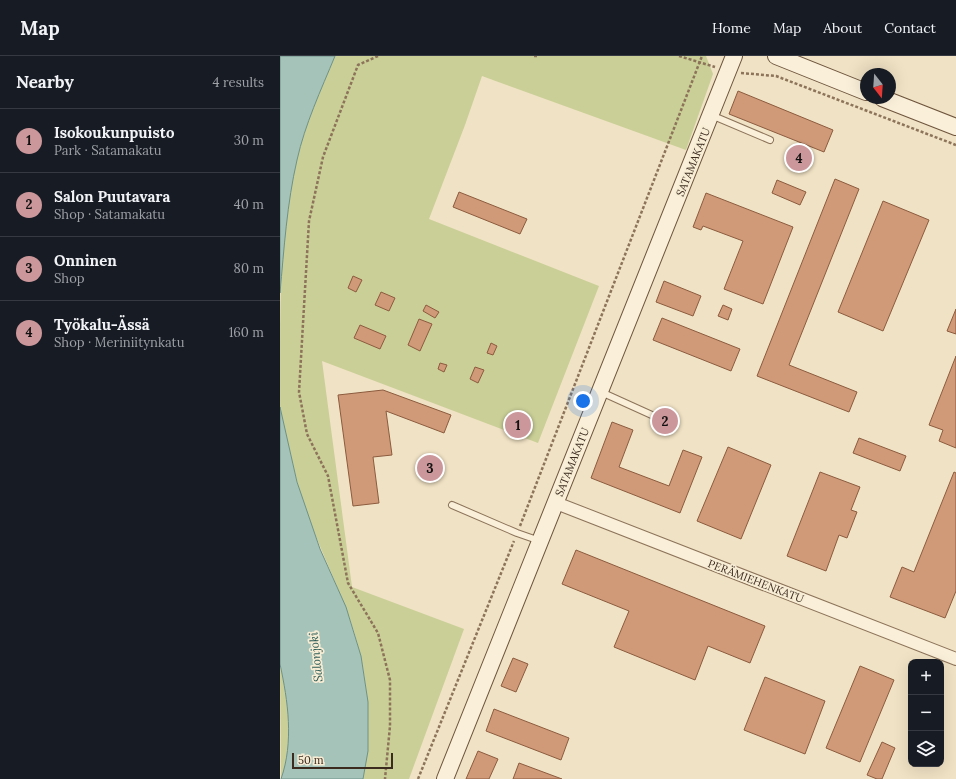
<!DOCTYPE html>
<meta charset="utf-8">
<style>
body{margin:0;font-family:Lora,serif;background:#20242c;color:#f1f3f6}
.controls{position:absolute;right:12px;bottom:12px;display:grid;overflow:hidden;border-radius:8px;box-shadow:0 4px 16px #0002}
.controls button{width:36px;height:36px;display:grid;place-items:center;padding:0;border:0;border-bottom:1px solid #363941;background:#171b24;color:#f1f3f6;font:20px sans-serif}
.compass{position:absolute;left:580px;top:12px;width:36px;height:36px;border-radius:50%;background:#171b24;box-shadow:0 4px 16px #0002;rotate:163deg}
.scale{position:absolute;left:12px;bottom:10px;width:101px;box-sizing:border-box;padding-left:4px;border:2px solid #3b2b1e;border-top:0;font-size:11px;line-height:14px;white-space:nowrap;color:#3b2b1e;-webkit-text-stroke:3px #f7ecd4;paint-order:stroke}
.you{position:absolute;left:303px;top:345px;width:14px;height:14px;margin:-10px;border:3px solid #fff;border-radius:50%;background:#1a73e8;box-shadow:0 0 0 6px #1a73e833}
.badge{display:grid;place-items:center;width:26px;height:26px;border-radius:50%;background:#cc979b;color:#111;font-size:13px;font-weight:700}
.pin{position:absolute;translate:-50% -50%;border:2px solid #fff;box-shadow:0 1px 4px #0006}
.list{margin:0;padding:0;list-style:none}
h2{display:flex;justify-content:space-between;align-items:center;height:52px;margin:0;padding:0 16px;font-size:17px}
h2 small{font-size:13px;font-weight:400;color:#9ea1a6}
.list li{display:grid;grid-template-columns:26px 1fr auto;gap:12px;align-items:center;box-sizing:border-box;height:64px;padding:0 16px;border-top:1px solid #363941}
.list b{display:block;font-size:15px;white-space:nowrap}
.list p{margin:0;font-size:13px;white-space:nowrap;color:#9ea1a6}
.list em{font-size:13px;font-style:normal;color:#9ea1a6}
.icon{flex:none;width:22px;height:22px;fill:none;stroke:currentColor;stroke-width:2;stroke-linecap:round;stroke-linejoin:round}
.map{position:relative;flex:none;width:676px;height:723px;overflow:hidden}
header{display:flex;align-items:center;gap:24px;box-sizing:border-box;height:56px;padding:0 20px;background:#171b24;border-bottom:1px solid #363941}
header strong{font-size:19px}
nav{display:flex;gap:22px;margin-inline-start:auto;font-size:14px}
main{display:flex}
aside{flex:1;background:#171b24}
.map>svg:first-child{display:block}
.green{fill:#cacf97}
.water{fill:#a6c3ba;stroke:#6c9288}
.building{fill:#d09a79;stroke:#8c5b3e}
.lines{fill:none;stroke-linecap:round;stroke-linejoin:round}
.lane-casing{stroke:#8c735a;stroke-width:8}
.street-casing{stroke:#8c735a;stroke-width:14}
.secondary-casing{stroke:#6e543d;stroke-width:18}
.path{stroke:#8c735a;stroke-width:2.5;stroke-dasharray:3 2;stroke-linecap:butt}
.lane{stroke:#faefd8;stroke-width:6}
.street{stroke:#faefd8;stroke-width:12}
.secondary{stroke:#faefd8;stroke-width:16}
.labels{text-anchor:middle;stroke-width:3.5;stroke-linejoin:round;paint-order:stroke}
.street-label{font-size:11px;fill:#3b2b1e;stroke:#f7ecd4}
.water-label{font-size:12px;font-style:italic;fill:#2d5c57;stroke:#f7ecd4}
</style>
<header>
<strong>Map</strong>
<nav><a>Home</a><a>Map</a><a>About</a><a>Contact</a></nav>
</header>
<main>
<aside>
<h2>Nearby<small>4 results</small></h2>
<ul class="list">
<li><span class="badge">1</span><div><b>Isokoukunpuisto</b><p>Park · Satamakatu</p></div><em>30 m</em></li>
<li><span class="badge">2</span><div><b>Salon Puutavara</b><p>Shop · Satamakatu</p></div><em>40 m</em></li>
<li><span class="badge">3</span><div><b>Onninen</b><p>Shop</p></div><em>80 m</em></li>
<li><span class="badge">4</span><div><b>Työkalu-Ässä</b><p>Shop · Meriniitynkatu</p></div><em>160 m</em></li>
</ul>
</aside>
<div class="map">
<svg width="676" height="723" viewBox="0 0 676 723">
<rect width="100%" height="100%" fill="#f0e2c4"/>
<g class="green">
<path d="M55 0H426L433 18 406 94 202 20 185 69 149 163 319 230 258 387 42 305 72 531 184 573 129 723H83C94 665 87 605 65 550 49 509 28 468 17 425 11 402 3 375 0 352 0 332 0 311 0 292 0 230 2 162 17 102 26 66 41 33 55 0Z"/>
<path d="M0 608C8 645 14 686 1 723Z"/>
</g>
<g class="water">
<path d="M0 0H55C41 34 25 68 17 104 7 147 4 193 0 237Z"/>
<path d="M0 351 17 426 40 493 66 551 81 600 88 646V695L83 723H1C14 686 8 645 0 608Z"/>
</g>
<g class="building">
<polygon points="458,35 553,74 544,96 449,58"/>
<polygon points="555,123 579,133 509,309 577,336 569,356 477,320"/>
<polygon points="497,124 526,136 520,149 492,137"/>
<polygon points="179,136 247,163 240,178 173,151"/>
<polygon points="426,137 513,171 483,248 444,233 463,185 423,170 421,174 413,171"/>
<polygon points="603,145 649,164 603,275 558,256"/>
<polygon points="73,220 82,224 76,236 68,232"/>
<polygon points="384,225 421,240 413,260 376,246"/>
<polygon points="101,236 115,242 109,255 95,249"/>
<polygon points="146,249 159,256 155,262 143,255"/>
<polygon points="443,249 452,253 448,264 438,260"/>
<polygon points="676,253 676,278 667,275"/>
<polygon points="382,262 460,293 451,315 373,284"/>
<polygon points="139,263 152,268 140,295 128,289"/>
<polygon points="80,269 106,280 100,293 74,282"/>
<polygon points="211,287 217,290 213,299 207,297"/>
<polygon points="676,300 676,392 659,385 663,374 649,369"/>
<polygon points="160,307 167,309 164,316 158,313"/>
<polygon points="195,311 204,314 198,327 190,323"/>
<polygon points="103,334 171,359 164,377 106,355 112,399 93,401 99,447 73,450 58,339"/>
<polygon points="332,366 353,374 339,411 389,430 403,394 422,401 400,457 311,422"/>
<polygon points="579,382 626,400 620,415 573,397"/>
<polygon points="448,391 491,409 461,483 417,465"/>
<polygon points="540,416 580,431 571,454 577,456 567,482 559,479 546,515 507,500"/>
<polygon points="674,416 676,417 676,535 665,562 610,541 622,511 634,516"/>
<polygon points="296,494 485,570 470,607 428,590 415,624 334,591 349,555 282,528"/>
<polygon points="233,602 248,608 236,636 221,630"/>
<polygon points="580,610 614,624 580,706 546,692"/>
<polygon points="485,621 545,645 525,698 464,674"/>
<polygon points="214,653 289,682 281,704 206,675"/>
<polygon points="602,686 615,692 602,723 597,723 587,719"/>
<polygon points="198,695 218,703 209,723 186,723"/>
<polygon points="239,707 282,723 233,723"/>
</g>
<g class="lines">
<g class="lane-casing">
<g id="lane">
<polyline points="431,59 490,84"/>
<polyline points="321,336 385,365"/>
<polyline points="172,449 237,477 260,485"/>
</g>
</g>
<g class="street-casing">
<polyline id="street" points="276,447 676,603"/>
</g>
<g class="secondary-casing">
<g id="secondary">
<polyline points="496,0 586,36"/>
<polyline points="602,42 676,71"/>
<polyline points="165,723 454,0"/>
</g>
</g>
<g class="path">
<polyline points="98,0 78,9 43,101 29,165 19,336 27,378 48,420 68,527 98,577 110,624 110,670 105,723"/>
<polyline points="254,0 257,0"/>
<polyline points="399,0 435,11"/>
<polyline points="461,17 496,20 676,89"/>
<polyline points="240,470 422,0"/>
<polyline points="138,723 234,485"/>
</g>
<use href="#lane" class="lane"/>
<use href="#street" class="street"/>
<use href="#secondary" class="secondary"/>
</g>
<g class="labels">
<g class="street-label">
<text transform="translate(413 106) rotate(-68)" y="4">SATAMAKATU</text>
<text transform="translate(292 406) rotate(-68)" y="4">SATAMAKATU</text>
<text transform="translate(476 525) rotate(21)" y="4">PERÄMIEHENKATU</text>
</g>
<g class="water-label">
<text transform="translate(36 601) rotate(-96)" y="4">Salonjoki</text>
</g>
</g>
</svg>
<div class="controls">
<button>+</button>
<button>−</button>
<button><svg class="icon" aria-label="layers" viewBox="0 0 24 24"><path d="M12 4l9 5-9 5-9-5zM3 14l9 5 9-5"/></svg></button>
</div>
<svg class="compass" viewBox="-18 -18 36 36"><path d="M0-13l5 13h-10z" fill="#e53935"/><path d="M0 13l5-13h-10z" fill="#9ea1a6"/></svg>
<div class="scale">50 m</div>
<div class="you"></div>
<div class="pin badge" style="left:238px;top:369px">1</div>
<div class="pin badge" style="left:385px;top:365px">2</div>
<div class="pin badge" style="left:150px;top:412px">3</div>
<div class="pin badge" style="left:519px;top:102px">4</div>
</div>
</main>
